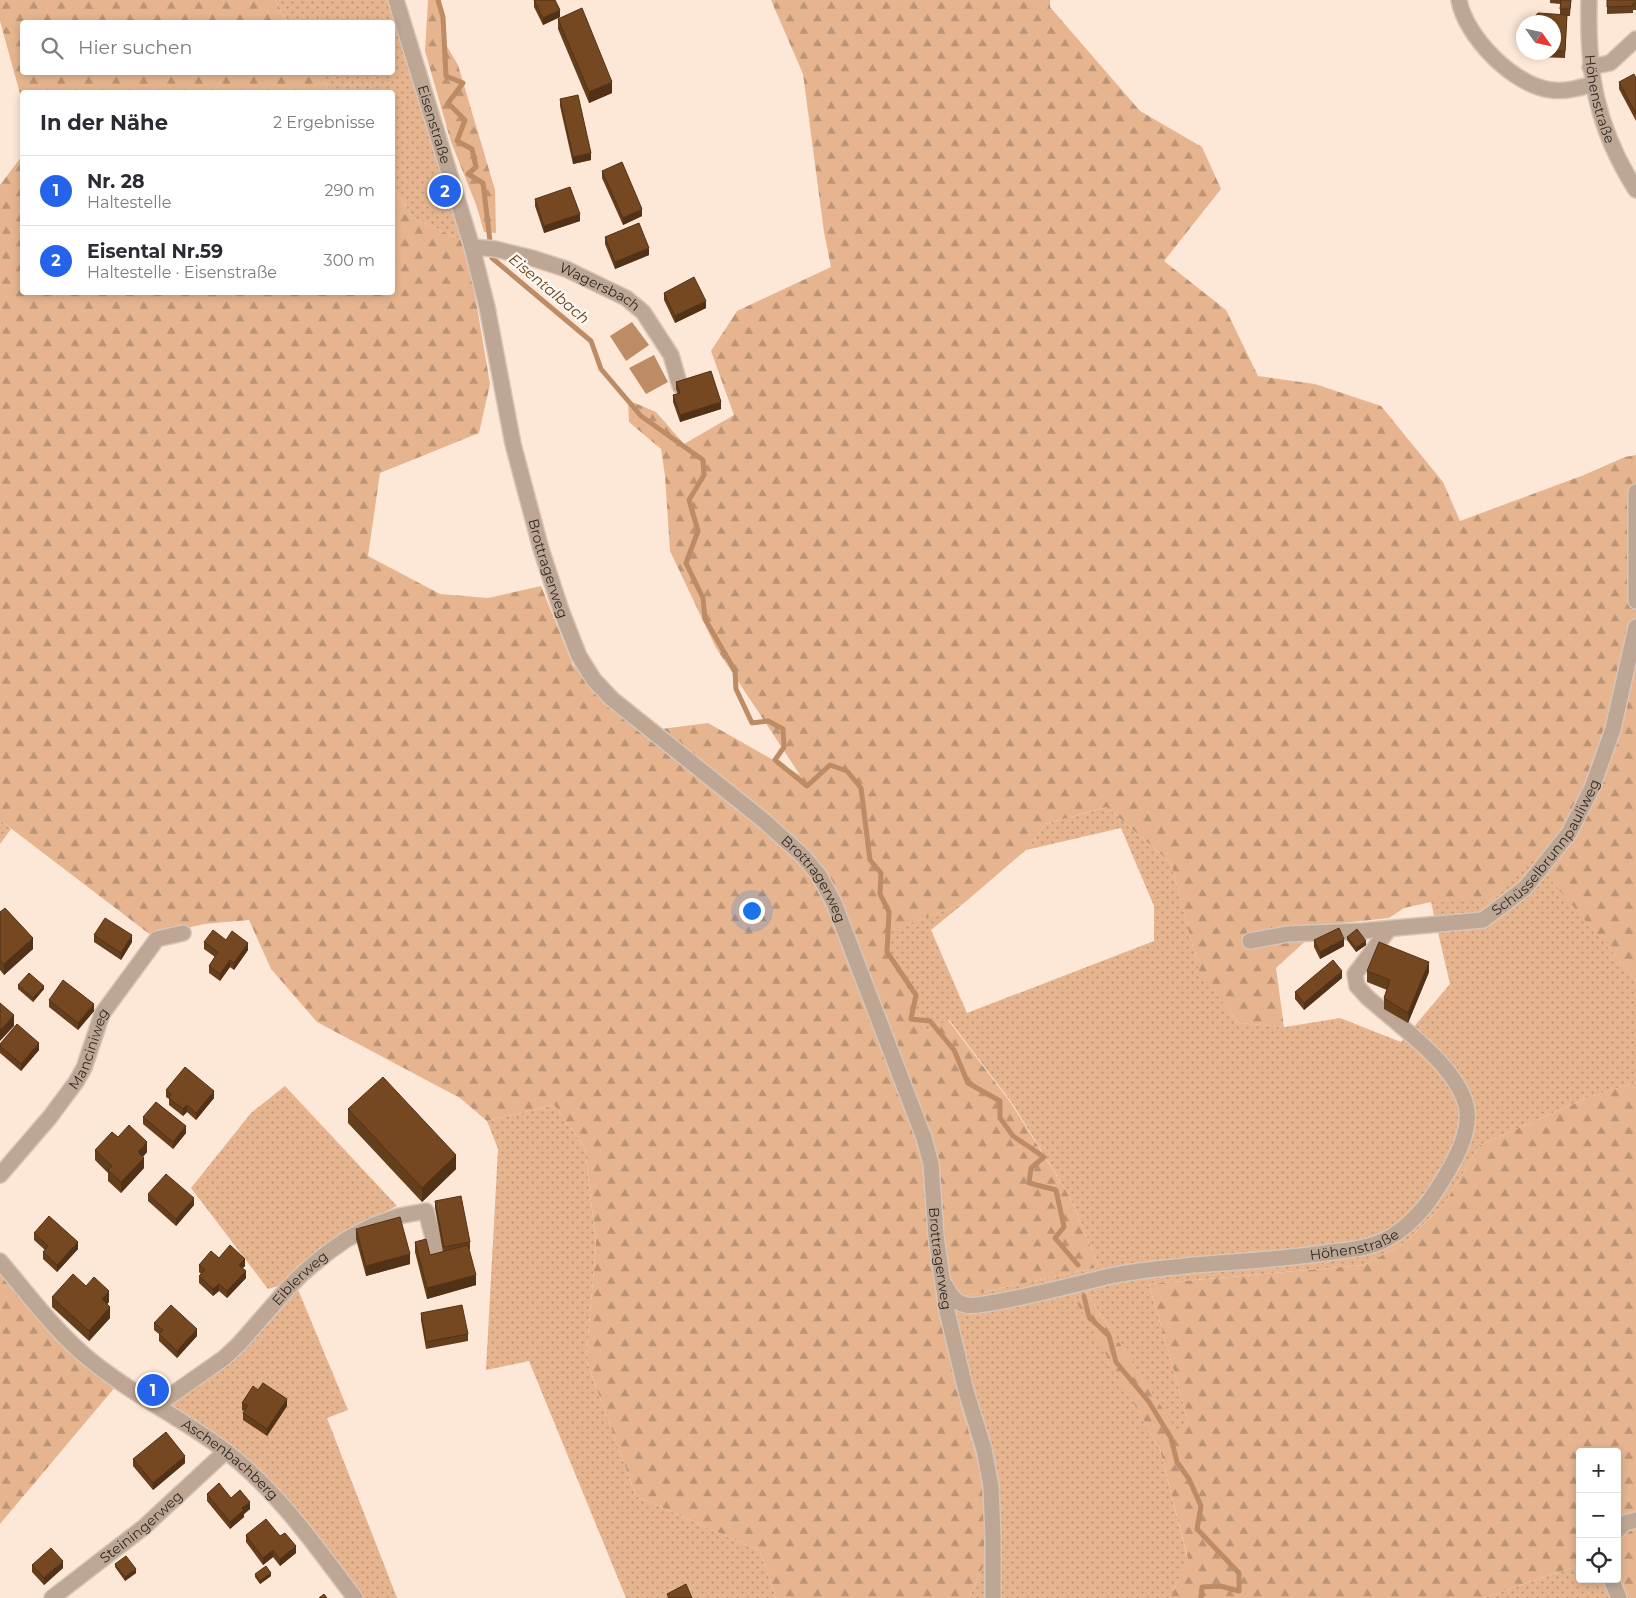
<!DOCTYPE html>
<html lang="de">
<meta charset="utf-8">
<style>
body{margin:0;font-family:Montserrat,sans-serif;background:#f7f7f7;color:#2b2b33}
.controls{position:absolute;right:15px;bottom:15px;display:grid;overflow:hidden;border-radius:5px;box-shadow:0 2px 8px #0003}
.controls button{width:45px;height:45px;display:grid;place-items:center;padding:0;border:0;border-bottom:1px solid #e1e1e2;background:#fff;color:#2b2b33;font:25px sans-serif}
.compass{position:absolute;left:1516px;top:15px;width:45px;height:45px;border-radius:50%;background:#fff;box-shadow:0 2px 8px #0003;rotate:124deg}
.you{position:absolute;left:751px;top:910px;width:18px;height:18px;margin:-12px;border:4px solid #fff;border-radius:50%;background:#1a73e8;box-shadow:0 0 0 8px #1a73e833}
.badge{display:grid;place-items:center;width:32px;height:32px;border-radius:50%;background:#2563eb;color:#fff;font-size:16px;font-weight:700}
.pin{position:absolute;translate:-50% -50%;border:2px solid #fff;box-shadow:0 1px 5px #0006}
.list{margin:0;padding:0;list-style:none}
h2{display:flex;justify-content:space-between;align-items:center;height:65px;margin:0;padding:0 20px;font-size:21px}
h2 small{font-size:16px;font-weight:400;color:#7c7c81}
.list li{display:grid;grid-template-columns:32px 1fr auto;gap:15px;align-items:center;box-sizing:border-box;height:70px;padding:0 20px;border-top:1px solid #e1e1e2}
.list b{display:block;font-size:19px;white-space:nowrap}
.list p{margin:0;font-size:16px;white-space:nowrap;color:#7c7c81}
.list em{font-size:16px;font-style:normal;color:#7c7c81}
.icon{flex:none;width:28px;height:28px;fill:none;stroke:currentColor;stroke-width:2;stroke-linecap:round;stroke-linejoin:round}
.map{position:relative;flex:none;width:1636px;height:1598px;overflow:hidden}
.search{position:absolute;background:#fff;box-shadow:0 2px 8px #0003;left:20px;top:20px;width:375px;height:55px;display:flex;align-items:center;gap:12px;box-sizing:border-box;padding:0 18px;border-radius:5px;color:#7c7c81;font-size:19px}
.panel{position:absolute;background:#fff;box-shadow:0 2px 8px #0003;left:20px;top:90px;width:375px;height:205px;border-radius:5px}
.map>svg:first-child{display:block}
.grass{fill:url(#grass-dots)}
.forest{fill:url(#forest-firs)}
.water{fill:#bd8b64}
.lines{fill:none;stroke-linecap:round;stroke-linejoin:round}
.stream{stroke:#bd8b64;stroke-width:5}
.minor-casing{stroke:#d8c5b6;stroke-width:18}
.minor{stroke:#bda694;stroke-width:15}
.wall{fill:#653e1c}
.shaded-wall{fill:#523217}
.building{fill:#754821;stroke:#523217}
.labels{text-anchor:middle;stroke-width:5;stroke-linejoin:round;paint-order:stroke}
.street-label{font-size:14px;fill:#322923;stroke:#fcf8f4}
.water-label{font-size:15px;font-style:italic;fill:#6c3b0c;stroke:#fcf8f4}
</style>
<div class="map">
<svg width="1636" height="1598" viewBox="0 0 1636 1598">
<defs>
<pattern id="grass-dots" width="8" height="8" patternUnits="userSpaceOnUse" patternTransform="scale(1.25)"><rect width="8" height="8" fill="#e6b590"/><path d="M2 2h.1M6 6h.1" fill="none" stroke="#bb9375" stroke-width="1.8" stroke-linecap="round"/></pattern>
<pattern id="forest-firs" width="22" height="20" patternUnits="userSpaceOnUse" patternTransform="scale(1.25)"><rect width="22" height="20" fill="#e6b590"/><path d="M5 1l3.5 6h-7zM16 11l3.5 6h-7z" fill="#bb9375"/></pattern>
</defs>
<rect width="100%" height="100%" fill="#fde7d6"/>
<g class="grass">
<polygon points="275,0 388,0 403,49 466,242 413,218 393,186 392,92 331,92 319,73 392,72 392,22 288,22"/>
<polygon points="1107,807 1171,863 1200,973 1239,1023 1285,1027 1340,1018 1401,1042 1450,984 1431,902 1489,902 1532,857 1636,980 1636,1082 1587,1098 1480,1145 1445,1203 1406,1242 1365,1265 1149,1284 1188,1420 1178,1433 1086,1292 1077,1301 1160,1450 1188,1560 1170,1598 969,1598 988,1556 986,1489 960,1403 955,1298 1099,1267 1070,1197 1012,1103 949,1020 927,1031 881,934 964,903 931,930 967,1013 1154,941 1154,906 1121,828 1026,850 1045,824"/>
<polygon points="0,820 11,829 0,844"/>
<path d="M285 1086 397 1206C358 1226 322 1242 292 1275L348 1410 327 1418 397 1598H347C312 1553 279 1506 236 1468 207 1443 175 1421 145 1398L151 1393 160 1394 166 1393 221 1354 283 1285 268 1289 191 1188 251 1113Z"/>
<polygon points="554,1105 585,1148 596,1245 586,1359 636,1496 760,1551 776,1598 626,1598 529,1361 486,1370 498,1149 487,1121"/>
<polygon points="1580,1565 1580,1579 1617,1579 1617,1571 1630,1598 1483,1598"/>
</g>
<g class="forest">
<polygon points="0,0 275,0 288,22 22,22 22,72 319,73 331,92 22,92 22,101 0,21"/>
<polygon points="428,0 441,0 442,38 458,65 495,190 496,233 484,232 477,207 451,142 425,51"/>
<polygon points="771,0 1050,0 1050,7 1140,111 1202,147 1221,189 1164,261 1226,310 1258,376 1315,384 1381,406 1443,482 1460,521 1584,475 1625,457 1636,455 1636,980 1532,858 1489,902 1431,902 1404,908 1389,918 1323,925 1276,968 1284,1027 1239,1023 1200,974 1171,863 1107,807 1045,824 1026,850 964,903 882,934 927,1031 948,1020 1011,1103 1070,1197 1099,1267 955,1298 960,1403 986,1489 988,1556 969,1598 776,1598 760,1551 636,1496 586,1359 596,1245 585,1148 554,1105 487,1121 460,1098 317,1022 271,969 249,920 204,924 152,936 0,820 0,185 22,156 22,292 392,292 393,186 413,218 466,242 490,384 479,433 380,473 368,556 440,594 488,598 541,586 573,665 612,706 646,731 708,723 800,775 716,648 670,551 665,476 661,449 629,422 628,400 656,412 684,444 734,415 711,351 737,311 831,267 824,232 803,74"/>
<polygon points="1636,1082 1636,1598 1630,1598 1617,1571 1617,1452 1580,1452 1580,1565 1483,1598 1170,1598 1188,1559 1160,1450 1076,1301 1086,1292 1178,1432 1188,1420 1149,1284 1365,1265 1406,1242 1445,1203 1480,1145 1587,1098"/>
<polygon points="0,1271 116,1386 0,1524"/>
</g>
<g class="water">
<polygon points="632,322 649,345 626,361 610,336"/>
<polygon points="654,355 668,382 646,394 629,368"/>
</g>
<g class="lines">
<g class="stream">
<polyline points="438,0 443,17 446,76 463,83 448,103 465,120 457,141 472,149 476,167 468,174 483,183 492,258 591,341 601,369 641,416 703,460 704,475 689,500 698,531 686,563 703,598 705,619 735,671 736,689 752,723 768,721 783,729 784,747 775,760 807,786 830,765 847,771 861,788 870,860 881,873 880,894 889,912 887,952 916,995 911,1019 930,1021 954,1050 968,1083 1000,1101 1000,1118 1013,1136 1044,1157 1031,1168 1029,1183 1056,1190 1064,1227 1055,1238 1078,1265"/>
<polyline points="1084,1296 1089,1317 1109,1336 1116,1362 1149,1402 1171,1438 1177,1462 1189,1479 1201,1506 1197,1529 1239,1573 1239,1591 1220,1586 1202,1587 1201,1598"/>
</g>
<g class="minor-casing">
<g id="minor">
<path id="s1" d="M396 0 472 247 487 307 513 444 541 549 561 610 579 656 594 680 612 699 763 820 802 855 819 875 834 903 924 1138 931 1164 936 1236 947 1311 966 1391 984 1449 991 1487 993 1537V1598"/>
<path d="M1459 0C1465 36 1514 86 1551 90 1566 92 1579 88 1593 84"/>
<path id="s2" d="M1589 0C1587 73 1596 127 1636 190"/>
<polyline points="1590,67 1610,63 1636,39"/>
<path id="s3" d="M472 247 495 249 532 258 566 269 626 298 643 312 671 355 680 386"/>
<polyline points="1636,492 1636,601"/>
<path id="s4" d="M1250 941 1288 934 1362 931 1483 920 1525 888 1569 833 1592 788 1613 729 1636 627"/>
<path id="s5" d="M0 1175 50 1117 76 1082 84 1068 102 1014 157 939 183 933"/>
<path id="s6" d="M0 1261C28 1294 55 1331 89 1359 136 1398 193 1423 239 1462 285 1501 319 1551 355 1598"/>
<path id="s7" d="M945 1285C950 1294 955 1303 966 1305 976 1307 987 1303 997 1302 1035 1295 1073 1285 1110 1276 1138 1270 1166 1268 1194 1265 1238 1262 1282 1259 1325 1253 1345 1250 1367 1249 1385 1240 1416 1224 1435 1195 1451 1166 1460 1150 1469 1129 1467 1111 1462 1069 1397 1024 1367 997L1357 986 1355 974 1389 929"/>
<path id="s8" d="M157 1405 224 1358 239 1344 288 1288 303 1273 327 1253 347 1239 374 1225 399 1216 426 1211 438 1257"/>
<polyline points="1617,1531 1625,1523 1636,1520"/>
<polyline points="1611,1579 1619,1598"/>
<path id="s9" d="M52 1598 144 1527 226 1451"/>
</g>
</g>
<use href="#minor" class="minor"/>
</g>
<g class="wall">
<polygon points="534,0 560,17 543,25 534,7"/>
<polygon points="1550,0 1571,0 1570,16 1567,16 1565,58 1538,57 1538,52 1554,52 1554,22 1560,15 1560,4 1550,3"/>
<polygon points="1607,0 1636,0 1636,10 1633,10 1633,13 1607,14"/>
<polygon points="558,19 612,93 589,103 558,29"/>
<polygon points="1636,78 1636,121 1619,89 1619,82"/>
<polygon points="560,99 591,160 573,164 560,106"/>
<polygon points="602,171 642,216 623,225 602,178"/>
<polygon points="535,199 580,221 544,233 535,206"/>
<polygon points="605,237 649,255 615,269 605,244"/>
<polygon points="664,293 706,308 675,323 664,300"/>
<polygon points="676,382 721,409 680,422 673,402 673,395 678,394 676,389"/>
<polygon points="0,912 33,949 4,975 0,970"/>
<polygon points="94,935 132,942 121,960 94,942"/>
<polygon points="1347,937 1366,945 1356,952 1347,940"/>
<polygon points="226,940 248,950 234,970 230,967 220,981 209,973 209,966 215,957 204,949 204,942"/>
<polygon points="1314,940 1344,946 1320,959 1314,947"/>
<polygon points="1367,971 1429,972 1408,1023 1384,1009 1384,998 1387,990 1367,982"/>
<polygon points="1342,978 1304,1010 1295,999 1295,992"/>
<polygon points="18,985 44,989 33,1002 18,989"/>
<polygon points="49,1000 94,1011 78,1030 49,1007"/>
<polygon points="0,1044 39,1050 21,1071 0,1053"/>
<polygon points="166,1090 214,1098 196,1120 187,1112 183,1116 169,1105 169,1099 166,1097"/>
<polygon points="348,1109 456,1169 422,1202 348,1123"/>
<polygon points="143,1117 186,1133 173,1149 143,1124"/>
<polygon points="118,1137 147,1152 143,1157 144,1168 121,1193 108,1181 108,1173 95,1160 95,1150"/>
<polygon points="148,1194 194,1205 176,1226 148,1201"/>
<polygon points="435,1201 470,1242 470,1249 469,1249 476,1285 427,1299 415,1252 415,1242 430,1255 443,1252 435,1208"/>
<polygon points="356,1229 410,1264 366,1276 356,1239"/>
<polygon points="34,1233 78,1249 57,1272 43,1259 43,1252 45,1250 34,1240"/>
<polygon points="219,1258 245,1266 242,1268 246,1278 227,1298 219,1291 213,1296 199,1283 199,1276 201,1274 199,1272 199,1265"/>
<polygon points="86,1286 109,1302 107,1304 110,1318 89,1341 52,1307 52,1297"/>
<polygon points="421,1313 468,1334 468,1341 426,1349 421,1320"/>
<polygon points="154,1323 197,1336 177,1358 159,1341 159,1334 154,1330"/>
<polygon points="258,1390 287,1406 267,1436 243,1420 243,1413 244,1411 242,1410 242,1403"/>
<polygon points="133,1459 185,1463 153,1490 133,1466"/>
<polygon points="207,1494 231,1498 250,1509 244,1514 244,1517 230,1529 207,1501"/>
<polygon points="246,1535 280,1536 296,1553 280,1566 273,1557 263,1565 246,1542"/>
<polygon points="115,1564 136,1573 125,1581 115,1567"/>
<polygon points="32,1565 63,1568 44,1585 32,1572"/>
<polygon points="255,1574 271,1576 260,1584 255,1577"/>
</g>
<g class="shaded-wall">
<polygon points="560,10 560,17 543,25 543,18"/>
<polygon points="612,82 612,93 589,103 589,92"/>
<polygon points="591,153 591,160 573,164 573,157"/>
<polygon points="642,209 642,216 623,225 623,218"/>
<polygon points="580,214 580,221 544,233 544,226"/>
<polygon points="649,248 649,255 615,269 615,262"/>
<polygon points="706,301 706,308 675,323 675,316"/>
<polygon points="721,402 721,409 680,422 680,415"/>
<polygon points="132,935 132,942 121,960 121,953"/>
<polygon points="33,938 33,949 4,975 4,964"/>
<polygon points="1344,939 1344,946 1320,959 1320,952"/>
<polygon points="1366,941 1366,945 1356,952 1356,948"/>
<polygon points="248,943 248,950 234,970 234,963"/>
<polygon points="230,960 230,967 220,981 220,974"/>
<polygon points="1429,962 1429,972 1408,1023 1408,1013"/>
<polygon points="1342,971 1342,978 1304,1010 1304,1003"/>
<polygon points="44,986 44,989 33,1002 33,998"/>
<polygon points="94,1004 94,1011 78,1030 78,1023"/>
<polygon points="14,1015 14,1026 0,1041 0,1030"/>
<polygon points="39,1043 39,1050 21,1071 21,1064"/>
<polygon points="214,1091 214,1098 196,1120 196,1113"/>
<polygon points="187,1105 187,1112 183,1116 183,1109"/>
<polygon points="186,1126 186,1133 173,1149 173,1142"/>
<polygon points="147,1142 147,1152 138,1162 138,1152"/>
<polygon points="456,1155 456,1169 422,1202 422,1188"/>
<polygon points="144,1158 144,1168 121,1193 121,1182"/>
<polygon points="194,1198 194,1205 176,1226 176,1219"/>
<polygon points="78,1242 78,1249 57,1272 57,1265"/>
<polygon points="410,1254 410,1264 366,1276 366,1266"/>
<polygon points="245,1259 245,1266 239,1272 239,1265"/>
<polygon points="246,1271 246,1278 227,1298 227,1291"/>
<polygon points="476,1275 476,1285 427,1299 427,1288"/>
<polygon points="219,1284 219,1291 213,1296 213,1289"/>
<polygon points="109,1291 109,1302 102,1310 102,1299"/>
<polygon points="110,1307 110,1318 89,1341 89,1331"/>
<polygon points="197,1329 197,1336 177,1358 177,1351"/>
<polygon points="287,1399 287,1406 267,1436 267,1429"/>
<polygon points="185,1456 185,1463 153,1490 153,1483"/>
<polygon points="250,1502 250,1509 244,1514 244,1517 230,1529 230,1522 242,1508"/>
<polygon points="296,1546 296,1553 280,1566 280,1559"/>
<polygon points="273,1550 273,1557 263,1565 263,1558"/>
<polygon points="63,1561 63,1568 44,1585 44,1578"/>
<polygon points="136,1569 136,1573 125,1581 125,1577"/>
<polygon points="271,1573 271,1576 260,1584 260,1581"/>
</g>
<g class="building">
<polygon points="534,0 555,0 560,10 543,18"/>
<polygon points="1561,0 1571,0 1570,9 1560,9"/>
<polygon points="1607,0 1636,0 1636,3 1633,3 1633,6 1607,7"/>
<polygon points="582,8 612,82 589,92 558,19"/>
<polygon points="1538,13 1567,15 1565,51 1554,51 1554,22 1531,22 1532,20"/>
<polygon points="1634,74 1636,78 1636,114 1619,82"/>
<polygon points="578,95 591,153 573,157 560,99"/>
<polygon points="622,162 642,209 623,218 602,171"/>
<polygon points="570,187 580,214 544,226 535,199"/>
<polygon points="639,223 649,248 615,262 605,237"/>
<polygon points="694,277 706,301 675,316 664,293"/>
<polygon points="711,371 721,402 680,415 673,395 680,393 676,382"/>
<polygon points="5,908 33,938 4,964 0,960 0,912"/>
<polygon points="105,918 132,935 121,953 94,935"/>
<polygon points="1339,928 1344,939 1320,952 1314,940"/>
<polygon points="1357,929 1366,941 1356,948 1347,937"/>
<polygon points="213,930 226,940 232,931 248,943 234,963 230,960 220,974 209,966 218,952 204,942"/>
<polygon points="1379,942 1429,962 1408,1013 1384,998 1390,980 1367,971"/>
<polygon points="1333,960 1342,971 1304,1003 1295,992"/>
<polygon points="29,973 44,986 33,998 18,985"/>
<polygon points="63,980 94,1004 78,1023 49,1000"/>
<polygon points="0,1003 14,1015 0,1030"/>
<polygon points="17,1024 39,1043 21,1064 0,1046 0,1044"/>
<polygon points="185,1067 214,1091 196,1113 187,1105 183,1109 169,1098 171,1094 166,1090"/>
<polygon points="383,1077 456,1155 422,1188 348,1109"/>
<polygon points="156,1102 186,1126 173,1142 143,1117"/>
<polygon points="129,1125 147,1142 138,1152 144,1158 121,1182 108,1170 112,1166 95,1150 112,1132 118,1137"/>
<polygon points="166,1174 194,1198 176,1219 148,1194"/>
<polygon points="461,1196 470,1242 444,1247 435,1201"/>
<polygon points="49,1216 78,1242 57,1265 43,1252 48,1246 34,1233"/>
<polygon points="400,1217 410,1254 366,1266 356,1229"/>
<polygon points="426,1239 430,1255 468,1245 476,1275 427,1288 415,1242"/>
<polygon points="230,1245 245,1259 239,1265 246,1271 227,1291 219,1284 213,1289 199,1276 205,1270 199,1265 211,1251 219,1258"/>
<polygon points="73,1274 86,1286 94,1277 109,1291 102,1299 110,1307 89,1331 52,1297"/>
<polygon points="171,1305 197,1329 177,1351 159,1334 163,1330 154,1323"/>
<polygon points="462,1305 468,1334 426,1342 421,1313"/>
<polygon points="263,1383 287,1399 267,1429 243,1413 248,1406 242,1403 253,1386 258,1390"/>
<polygon points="166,1432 185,1456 153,1483 133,1459"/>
<polygon points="219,1483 231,1498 240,1490 250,1502 242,1508 244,1510 230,1522 207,1494"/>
<polygon points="266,1519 280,1536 285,1533 296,1546 280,1559 273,1550 263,1558 246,1535"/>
<polygon points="51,1548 63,1561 44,1578 32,1565"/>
<polygon points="126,1556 136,1569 125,1577 115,1564"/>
<polygon points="266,1566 271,1573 260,1581 255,1574"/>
<polygon points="686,1584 692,1598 669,1598 667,1594"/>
<polygon points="324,1594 327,1598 319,1598"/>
</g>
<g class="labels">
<g class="street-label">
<text dy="5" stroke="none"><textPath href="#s2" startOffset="100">Höhenstraße</textPath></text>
<text dy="5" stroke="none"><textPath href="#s1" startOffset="130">Eisenstraße</textPath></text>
<text dy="5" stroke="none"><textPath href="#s3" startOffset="135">Wagersbach</textPath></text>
<text dy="5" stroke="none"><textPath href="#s1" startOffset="589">Brottragerweg</textPath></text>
<text dy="5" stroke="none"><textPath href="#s4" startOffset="332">Schüsselbrunnpauliweg</textPath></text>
<text dy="5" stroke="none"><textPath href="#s1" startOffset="1009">Brottragerweg</textPath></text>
<text dy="5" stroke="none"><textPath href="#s5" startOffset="156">Manciniweg</textPath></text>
<text dy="5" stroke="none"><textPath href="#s7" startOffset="424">Höhenstraße</textPath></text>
<text dy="5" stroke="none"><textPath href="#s1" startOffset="1414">Brottragerweg</textPath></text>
<text dy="5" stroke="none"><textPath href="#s8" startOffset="192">Eiblerweg</textPath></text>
<text dy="5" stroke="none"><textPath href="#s6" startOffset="306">Aschenbachberg</textPath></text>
<text dy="5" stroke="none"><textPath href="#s9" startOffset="114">Steiningerweg</textPath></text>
</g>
<g class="water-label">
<text transform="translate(549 289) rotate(40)" y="5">Eisentalbach</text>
</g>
</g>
</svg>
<div class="controls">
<button>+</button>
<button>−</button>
<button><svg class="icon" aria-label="locate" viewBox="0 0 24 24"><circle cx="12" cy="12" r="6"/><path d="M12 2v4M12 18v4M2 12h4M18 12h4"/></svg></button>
</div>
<svg class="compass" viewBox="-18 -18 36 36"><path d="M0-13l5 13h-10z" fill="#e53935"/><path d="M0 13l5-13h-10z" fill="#7c7c81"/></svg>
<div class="you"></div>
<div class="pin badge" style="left:153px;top:1390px">1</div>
<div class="pin badge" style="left:445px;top:191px">2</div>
<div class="search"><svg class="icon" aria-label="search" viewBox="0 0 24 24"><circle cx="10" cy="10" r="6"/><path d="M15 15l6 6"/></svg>Hier suchen</div>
<section class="panel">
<h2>In der Nähe<small>2 Ergebnisse</small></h2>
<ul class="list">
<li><span class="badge">1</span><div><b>Nr. 28</b><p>Haltestelle</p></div><em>290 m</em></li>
<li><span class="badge">2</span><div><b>Eisental Nr.59</b><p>Haltestelle · Eisenstraße</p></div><em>300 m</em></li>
</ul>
</section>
</div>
